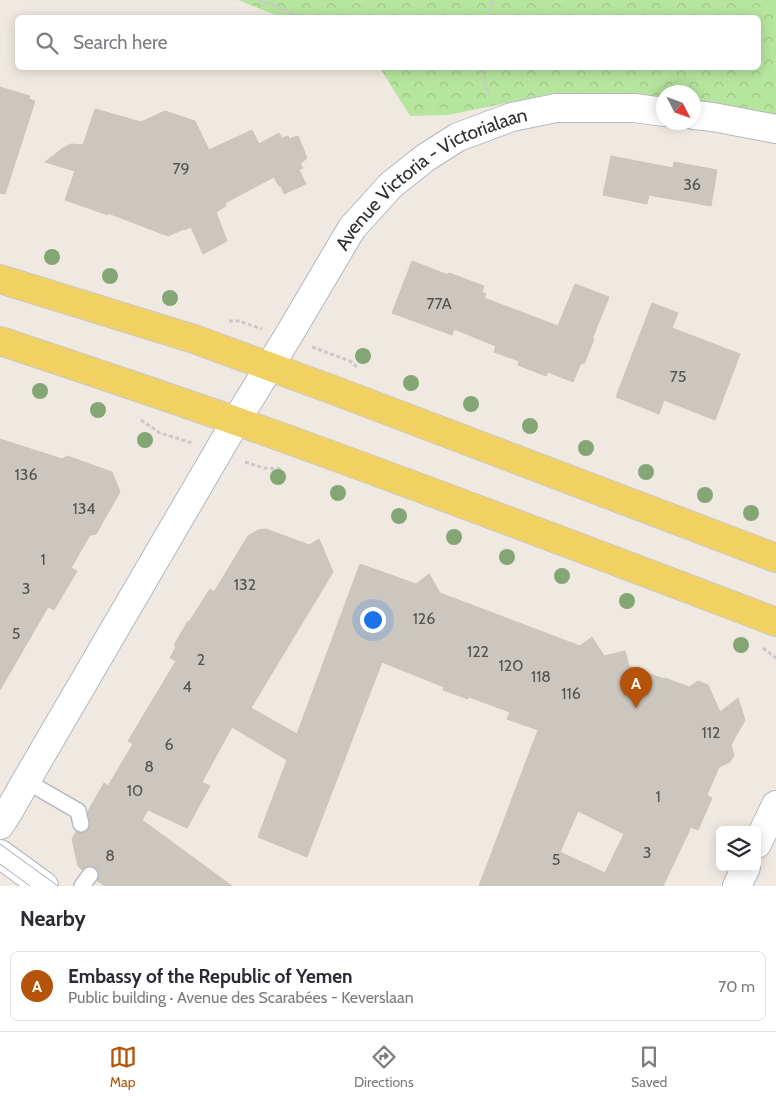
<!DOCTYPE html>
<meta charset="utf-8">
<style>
body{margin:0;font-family:Cabin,sans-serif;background:#f7f7f7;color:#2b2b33}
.controls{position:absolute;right:15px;bottom:15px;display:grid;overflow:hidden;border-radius:8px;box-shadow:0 2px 12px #0003}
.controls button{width:45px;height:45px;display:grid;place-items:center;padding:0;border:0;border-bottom:1px solid #e1e1e2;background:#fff;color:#2b2b33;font:25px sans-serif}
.compass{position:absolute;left:656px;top:85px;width:45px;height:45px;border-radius:50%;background:#fff;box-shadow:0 2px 12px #0003;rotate:132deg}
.you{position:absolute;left:372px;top:619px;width:18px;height:18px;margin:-12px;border:4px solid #fff;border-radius:50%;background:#1a73e8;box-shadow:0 0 0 8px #1a73e833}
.badge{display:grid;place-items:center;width:32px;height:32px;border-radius:50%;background:#b45309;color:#fff;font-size:16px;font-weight:700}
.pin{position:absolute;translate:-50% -41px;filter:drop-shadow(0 1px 2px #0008)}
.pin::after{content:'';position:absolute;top:26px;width:18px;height:15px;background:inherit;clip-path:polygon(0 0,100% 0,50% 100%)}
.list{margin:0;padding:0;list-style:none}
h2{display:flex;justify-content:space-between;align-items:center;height:65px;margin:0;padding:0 20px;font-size:21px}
h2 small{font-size:16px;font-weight:400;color:#7c7c81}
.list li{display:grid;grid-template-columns:32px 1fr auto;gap:15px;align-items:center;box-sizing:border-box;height:70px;margin:0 10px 10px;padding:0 10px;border:1px solid #e1e1e2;border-radius:8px}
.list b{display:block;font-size:19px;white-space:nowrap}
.list p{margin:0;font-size:16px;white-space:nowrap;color:#7c7c81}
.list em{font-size:16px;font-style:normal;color:#7c7c81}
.icon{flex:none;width:28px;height:28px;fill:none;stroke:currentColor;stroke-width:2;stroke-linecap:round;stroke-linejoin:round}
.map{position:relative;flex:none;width:776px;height:886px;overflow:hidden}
.search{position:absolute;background:#fff;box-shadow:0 2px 12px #0003;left:15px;right:15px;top:15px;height:55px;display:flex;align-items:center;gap:12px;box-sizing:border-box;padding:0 18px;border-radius:8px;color:#7c7c81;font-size:19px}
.sheet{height:145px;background:#fff}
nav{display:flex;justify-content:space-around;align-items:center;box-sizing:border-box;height:70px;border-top:1px solid #e1e1e2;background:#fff;font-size:14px;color:#7c7c81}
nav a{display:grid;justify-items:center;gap:2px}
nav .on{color:#b45309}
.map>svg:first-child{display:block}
.park{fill:url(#park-crowns)}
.building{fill:#cbc7bf;stroke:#cbc5ba;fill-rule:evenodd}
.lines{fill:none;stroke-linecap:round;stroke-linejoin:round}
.lane-casing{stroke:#b4b7c1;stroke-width:18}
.street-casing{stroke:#b4b7c1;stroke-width:30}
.secondary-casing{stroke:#b4b7c1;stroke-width:30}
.primary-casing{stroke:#c9c9c9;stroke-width:30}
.path{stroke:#c9c9c9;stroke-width:3;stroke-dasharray:4 2.5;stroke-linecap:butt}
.lane{stroke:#fff;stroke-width:15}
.street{stroke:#fff;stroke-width:28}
.secondary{stroke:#fff;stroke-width:28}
.primary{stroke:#f2d163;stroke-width:28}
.tram{stroke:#a3a6b8;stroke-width:1}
.tree{fill:#84a574}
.labels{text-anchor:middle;stroke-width:4;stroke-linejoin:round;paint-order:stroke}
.number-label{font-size:16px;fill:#555452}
.street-label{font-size:19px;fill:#2e2e2e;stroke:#fff}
</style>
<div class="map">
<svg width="776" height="886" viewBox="0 0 776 886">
<defs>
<pattern id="park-crowns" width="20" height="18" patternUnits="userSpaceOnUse" patternTransform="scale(1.25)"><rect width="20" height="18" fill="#b6e59e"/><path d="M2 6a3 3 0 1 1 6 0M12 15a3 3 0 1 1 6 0" fill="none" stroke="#9dc588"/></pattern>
</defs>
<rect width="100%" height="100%" fill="#efe9e1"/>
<polygon class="park" points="238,0 776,0 776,121 694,106 694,92 664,92 663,103 554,93 448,115 410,116 380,68 758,68 758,18 283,18"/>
<g class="building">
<polygon points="0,87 30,96 29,99 35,101 5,194 0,193"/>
<polygon points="95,109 141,122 165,111 195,121 209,150 252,130 259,144 279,133 282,138 288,136 289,139 298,136 307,158 300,164 303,168 299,170 306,184 284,194 281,186 279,186 274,177 225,203 226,206 216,212 227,241 203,254 191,227 185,230 184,229 168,236 108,213 108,215 65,200 75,171 45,162 63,148 71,144 83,145"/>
<polygon points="611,156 673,168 674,162 717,170 711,206 649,195 647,204 603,195"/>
<polygon points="412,261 448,275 449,273 484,286 482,292 486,294 484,298 558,326 575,284 609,297 592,339 594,339 584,364 581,363 573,382 548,372 546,376 518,365 519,361 494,352 496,346 454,329 452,335 392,313"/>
<polygon points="652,303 678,313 672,328 740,354 715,420 664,400 659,414 616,397"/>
<polygon points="0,439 62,459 67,456 112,472 120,492 96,534 90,535 71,568 77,571 54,610 48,607 0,690"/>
<path d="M266 529 309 545 319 539 333 572 251 708 297 734 360 564 416 584 429 574 440 593 580 646 592 637 604 656 625 651 629 666 664 679 665 678 689 687 698 681 708 685 720 712 738 698 745 720 731 745 734 755 730 762 719 767 707 795 712 798 698 830 691 827 663 886H479L538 730 507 719 510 712 469 697 468 699 443 690 444 687 382 662 307 857 258 837 287 760 232 727 202 782 210 786 187 828 148 810 142 820 232 886H105L97 881 99 876 98 871 96 868 90 866 86 867 82 870 78 866 72 839 76 832 79 833H84L87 831 90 827V822L88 811 104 783 108 786 133 744 128 741 176 661 170 658 176 647 174 645 188 621 189 622 210 589 214 592 248 536 258 530ZM578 811 624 834 605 873 560 852Z"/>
</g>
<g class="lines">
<g class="lane-casing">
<g id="lane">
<polyline points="26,781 78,811 81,824"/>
<polyline points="82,886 90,875"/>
</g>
</g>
<g class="street-casing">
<g id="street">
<polyline points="694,115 713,117 776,129"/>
<path id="s1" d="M236 421 287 338 352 228 391 185 425 158 458 137 512 117 556 108H634L664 112"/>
<polyline points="757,844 776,805"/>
<polyline points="737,886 746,867"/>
</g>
</g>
<g class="secondary-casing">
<g id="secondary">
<polyline points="0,825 9,811 26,781 236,421"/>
<polyline points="0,854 44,886"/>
</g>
</g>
<g class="primary-casing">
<g id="primary">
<polyline points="0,279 194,339 328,388 776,558"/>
<path d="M0 341C102 375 205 409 306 446 463 503 620 563 776 622"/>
</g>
</g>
<g class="path">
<polyline points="259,0 305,18"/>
<polyline points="489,18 492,0"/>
<polyline points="484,68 485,84 489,96"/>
<polyline points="229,321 239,321 262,329"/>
<polyline points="312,347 350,361 358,368"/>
<polyline points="141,420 160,433 192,443"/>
<polyline points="245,462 264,468 283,469"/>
<polyline points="763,648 776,658"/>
</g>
<use href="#lane" class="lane"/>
<use href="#street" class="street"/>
<use href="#secondary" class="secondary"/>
<use href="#primary" class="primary"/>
<g class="tram">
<polyline points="0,844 58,886"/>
<polyline points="0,864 30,886"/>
</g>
</g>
<g class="tree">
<circle cx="52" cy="257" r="8"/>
<circle cx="110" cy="276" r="8"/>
<circle cx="170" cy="298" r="8"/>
<circle cx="363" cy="356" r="8"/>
<circle cx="411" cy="383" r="8"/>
<circle cx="40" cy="391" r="8"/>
<circle cx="471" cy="404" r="8"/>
<circle cx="98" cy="410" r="8"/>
<circle cx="530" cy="426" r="8"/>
<circle cx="145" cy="440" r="8"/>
<circle cx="586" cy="448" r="8"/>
<circle cx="646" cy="472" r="8"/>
<circle cx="278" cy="477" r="8"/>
<circle cx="338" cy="493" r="8"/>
<circle cx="705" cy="495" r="8"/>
<circle cx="751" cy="513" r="8"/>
<circle cx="399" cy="516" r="8"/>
<circle cx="454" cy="537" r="8"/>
<circle cx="507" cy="557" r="8"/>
<circle cx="562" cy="576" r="8"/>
<circle cx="627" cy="601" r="8"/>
<circle cx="741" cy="645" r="8"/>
</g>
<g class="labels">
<g class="number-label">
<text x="181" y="174">79</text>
<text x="692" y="190">36</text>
<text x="439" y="309">77A</text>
<text x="678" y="382">75</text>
<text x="26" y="480">136</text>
<text x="84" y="514">134</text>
<text x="43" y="565">1</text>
<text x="245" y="590">132</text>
<text x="26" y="594">3</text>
<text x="424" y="624">126</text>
<text x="16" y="639">5</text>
<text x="478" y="657">122</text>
<text x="201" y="665">2</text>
<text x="511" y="671">120</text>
<text x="541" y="682">118</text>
<text x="187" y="692">4</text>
<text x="571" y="699">116</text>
<text x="711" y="738">112</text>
<text x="169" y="750">6</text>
<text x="149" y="772">8</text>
<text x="135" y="796">10</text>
<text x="658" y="802">1</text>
<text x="647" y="858">3</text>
<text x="110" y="861">8</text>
<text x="556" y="865">5</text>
</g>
<g class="street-label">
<text dy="7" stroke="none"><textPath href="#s1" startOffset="320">Avenue Victoria - Victorialaan</textPath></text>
</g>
</g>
</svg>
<div class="controls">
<button><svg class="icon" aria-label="layers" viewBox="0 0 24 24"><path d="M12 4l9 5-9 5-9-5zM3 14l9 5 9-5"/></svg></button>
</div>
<svg class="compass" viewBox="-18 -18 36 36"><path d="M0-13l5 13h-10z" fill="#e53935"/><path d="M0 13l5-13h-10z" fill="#7c7c81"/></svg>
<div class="you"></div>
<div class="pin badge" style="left:636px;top:708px">A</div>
<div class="search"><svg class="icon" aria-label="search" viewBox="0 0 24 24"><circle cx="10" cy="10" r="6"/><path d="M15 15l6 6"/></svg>Search here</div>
</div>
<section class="sheet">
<h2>Nearby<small></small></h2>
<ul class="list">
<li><span class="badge">A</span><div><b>Embassy of the Republic of Yemen</b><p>Public building · Avenue des Scarabées - Keverslaan</p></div><em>70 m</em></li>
</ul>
</section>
<nav>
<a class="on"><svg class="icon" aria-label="map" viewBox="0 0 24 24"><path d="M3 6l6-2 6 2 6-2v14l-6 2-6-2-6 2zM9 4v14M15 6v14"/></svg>Map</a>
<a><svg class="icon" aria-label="directions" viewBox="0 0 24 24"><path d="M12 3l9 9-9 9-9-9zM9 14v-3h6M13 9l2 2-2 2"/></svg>Directions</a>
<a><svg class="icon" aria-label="saved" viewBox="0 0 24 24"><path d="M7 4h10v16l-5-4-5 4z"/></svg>Saved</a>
</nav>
